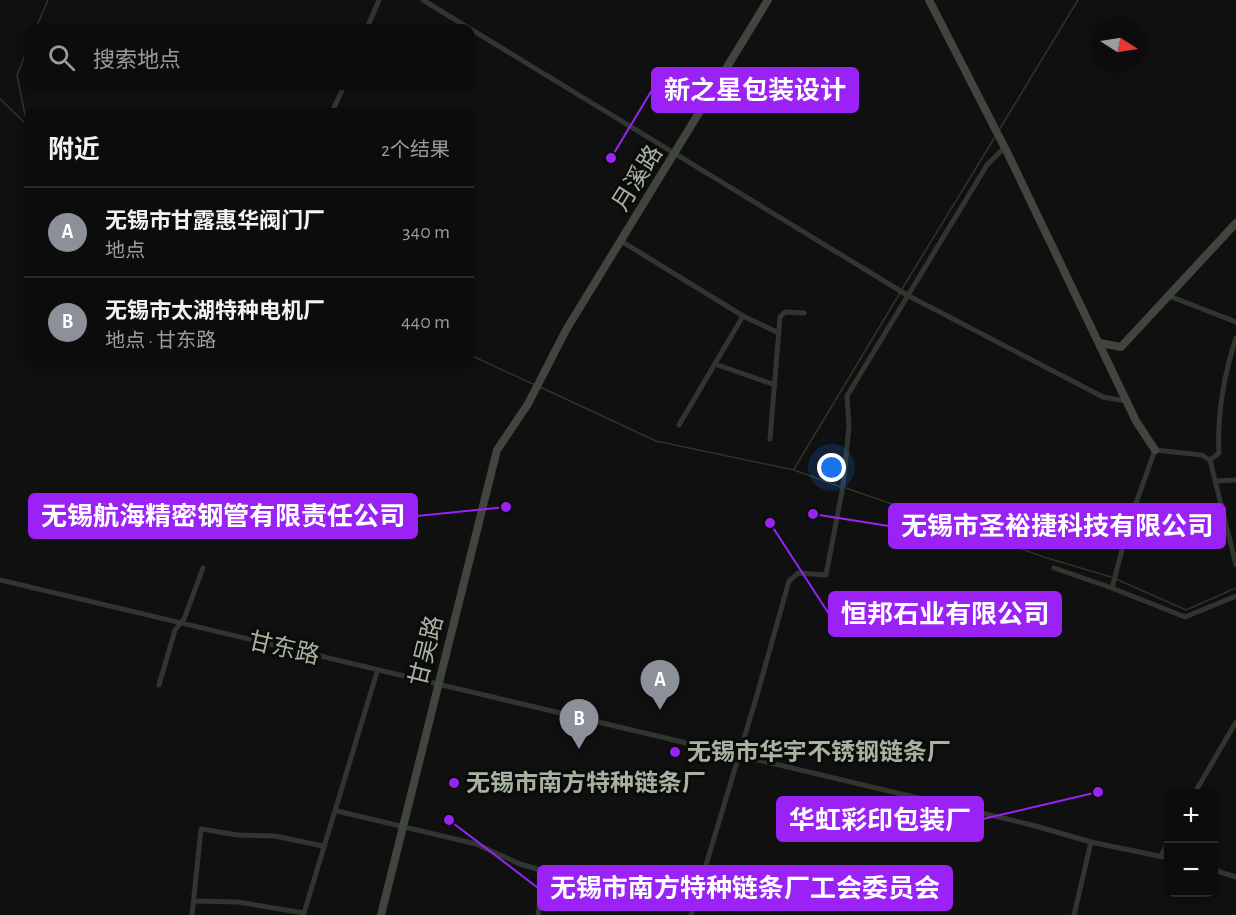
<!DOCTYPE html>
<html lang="zh">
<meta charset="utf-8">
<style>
body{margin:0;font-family:"Alegreya Sans","Noto Sans SC",sans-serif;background:#191a19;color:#f1f3f6}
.controls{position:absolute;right:18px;bottom:18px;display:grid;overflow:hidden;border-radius:12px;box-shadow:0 2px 4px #0004}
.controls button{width:54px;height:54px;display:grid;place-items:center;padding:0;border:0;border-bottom:2px solid #2b2c2c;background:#0b0c0b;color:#f1f3f6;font:30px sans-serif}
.compass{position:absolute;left:1092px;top:18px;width:54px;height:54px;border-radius:50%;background:#0b0c0b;box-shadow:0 2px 4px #0004;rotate:102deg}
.you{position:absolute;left:832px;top:468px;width:21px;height:21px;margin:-15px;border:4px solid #fff;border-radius:50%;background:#1a73e8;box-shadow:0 0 0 9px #1a73e833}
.badge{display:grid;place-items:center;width:39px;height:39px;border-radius:50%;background:#8c9099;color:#fff;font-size:20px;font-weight:700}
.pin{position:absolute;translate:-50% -50px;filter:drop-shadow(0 2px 3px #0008)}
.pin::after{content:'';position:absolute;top:32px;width:21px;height:18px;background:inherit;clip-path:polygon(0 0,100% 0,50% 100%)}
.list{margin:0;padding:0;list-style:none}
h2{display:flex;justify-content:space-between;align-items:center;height:78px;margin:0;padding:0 24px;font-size:26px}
h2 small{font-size:20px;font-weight:400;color:#9a9b9d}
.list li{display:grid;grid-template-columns:39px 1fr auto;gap:18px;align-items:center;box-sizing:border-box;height:90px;padding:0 24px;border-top:2px solid #2b2c2c}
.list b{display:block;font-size:22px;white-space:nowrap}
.list p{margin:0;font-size:20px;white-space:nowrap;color:#9a9b9d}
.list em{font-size:20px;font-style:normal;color:#9a9b9d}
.icon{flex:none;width:33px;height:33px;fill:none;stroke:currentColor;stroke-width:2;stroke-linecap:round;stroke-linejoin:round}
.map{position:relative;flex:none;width:1236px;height:915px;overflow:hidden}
.search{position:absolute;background:#0b0c0b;box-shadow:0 2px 4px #0004;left:24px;top:24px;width:450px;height:66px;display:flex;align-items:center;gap:15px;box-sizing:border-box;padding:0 21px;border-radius:12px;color:#9a9b9d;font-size:22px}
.panel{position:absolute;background:#0b0c0b;box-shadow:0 2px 4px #0004;left:24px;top:108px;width:450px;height:258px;border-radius:12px}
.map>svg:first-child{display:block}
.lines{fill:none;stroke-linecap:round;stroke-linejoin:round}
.stream{stroke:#2f3426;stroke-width:1.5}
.street{stroke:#313530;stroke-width:5}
.secondary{stroke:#40453e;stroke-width:8}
.poi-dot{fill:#9b22f5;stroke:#0a0b0a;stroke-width:2}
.labels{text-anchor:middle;stroke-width:6;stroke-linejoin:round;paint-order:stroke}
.street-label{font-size:24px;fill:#a7b2a0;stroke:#0a0b0a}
.poi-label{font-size:24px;font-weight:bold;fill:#a7b2a0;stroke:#0a0b0a;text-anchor:start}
.leader{fill:none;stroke:#9b22f5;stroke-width:2}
.callout-dot{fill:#9b22f5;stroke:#0a0b0a;stroke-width:2}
.callout{fill:#9b22f5;stroke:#9b22f5;stroke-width:2}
.callout-label{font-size:26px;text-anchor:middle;font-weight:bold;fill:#fff}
</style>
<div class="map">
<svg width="1236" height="915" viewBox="0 0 1236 915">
<rect width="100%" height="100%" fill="#0f100f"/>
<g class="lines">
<g class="stream">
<polyline points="36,28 48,0"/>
<polyline points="0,99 27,125 17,75 28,47"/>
<polyline points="999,130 1078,0"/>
<polyline points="902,289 995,137"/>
<polyline points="470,355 535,385"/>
<polyline points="540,387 656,441 794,470 841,487"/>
<polyline points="794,469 900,293"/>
<polyline points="846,488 1047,558 1111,577"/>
<polyline points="1116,579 1186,610 1236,588"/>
</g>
<g class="street">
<polyline points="423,0 907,295 1103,397 1126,401"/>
<polyline points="367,28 379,0"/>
<polyline points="332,112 344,86"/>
<polyline points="621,241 743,316 779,333"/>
<polyline points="1169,296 1236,322"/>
<polyline points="715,364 775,385"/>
<polyline points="679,425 743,316"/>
<polyline points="770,439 780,317 785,312 804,313"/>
<path d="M1210 460 1219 453C1217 413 1224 375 1236 338"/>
<polyline points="1217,481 1236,480"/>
<polyline points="1054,568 1112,588 1185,617 1236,596"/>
<polyline points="0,580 1032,825 1091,842 1168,858"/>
<polyline points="1112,588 1129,523 1155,450 1202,455 1210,460 1236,565"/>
<polyline points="159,685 175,630 184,619 203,568"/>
<polyline points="1194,794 1236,722"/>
<polyline points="337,811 476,844 520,864 544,871 538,915"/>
<polyline points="1161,856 1168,842"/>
<polyline points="1214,870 1236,877"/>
<polyline points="194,901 238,902 304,913 377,672"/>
<polyline points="192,915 201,829 238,835 275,836 323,846"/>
<polyline points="691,915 757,695 789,581 798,573 826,575 843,486 849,426 847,396 987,165 1004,148"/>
<polyline points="1074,915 1091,842"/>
</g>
<g class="secondary">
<polyline points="929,0 1008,154 1136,421 1155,450"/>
<polyline points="1100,343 1121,347 1236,223"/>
<polyline points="381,915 497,450 528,404 566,330 768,0"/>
</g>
</g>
<g class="poi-dot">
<circle cx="675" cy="752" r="6"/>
<circle cx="454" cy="783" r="6"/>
</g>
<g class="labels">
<g class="street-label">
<text transform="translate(637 178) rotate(-58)" y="8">月溪路</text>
<text transform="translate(284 648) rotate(13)" y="8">甘东路</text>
<text transform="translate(426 651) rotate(-76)" y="8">甘吴路</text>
</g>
<g class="poi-label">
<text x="687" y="760">无锡市华宇不锈钢链条厂</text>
<text x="466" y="791">无锡市南方特种链条厂</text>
</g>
</g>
<path class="leader" d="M611 158L652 90M506 507L417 516M813 514L889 526M770 523L829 614M1098 792L983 819M449 820L538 888"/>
<g class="callout-dot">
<circle cx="611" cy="158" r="6"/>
<circle cx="506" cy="507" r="6"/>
<circle cx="813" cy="514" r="6"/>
<circle cx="770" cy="523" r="6"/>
<circle cx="1098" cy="792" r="6"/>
<circle cx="449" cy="820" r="6"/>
</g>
<g class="callout">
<rect x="652" y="68" width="206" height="44" rx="6"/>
<rect x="29" y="494" width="388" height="44" rx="6"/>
<rect x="889" y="504" width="336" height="44" rx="6"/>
<rect x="829" y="592" width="232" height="44" rx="6"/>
<rect x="777" y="797" width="206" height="44" rx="6"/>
<rect x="538" y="866" width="414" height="44" rx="6"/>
</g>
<g class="callout-label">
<text x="755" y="99">新之星包装设计</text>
<text x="223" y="525">无锡航海精密钢管有限责任公司</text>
<text x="1057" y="535">无锡市圣裕捷科技有限公司</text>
<text x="945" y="623">恒邦石业有限公司</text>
<text x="880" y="829">华虹彩印包装厂</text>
<text x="745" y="897">无锡市南方特种链条厂工会委员会</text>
</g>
</svg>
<div class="controls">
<button>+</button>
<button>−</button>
</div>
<svg class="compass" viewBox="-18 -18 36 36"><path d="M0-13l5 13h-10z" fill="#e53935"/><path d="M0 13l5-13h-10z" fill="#9a9b9d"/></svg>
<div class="you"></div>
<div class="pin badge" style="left:660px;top:710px">A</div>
<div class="pin badge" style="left:579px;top:749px">B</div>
<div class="search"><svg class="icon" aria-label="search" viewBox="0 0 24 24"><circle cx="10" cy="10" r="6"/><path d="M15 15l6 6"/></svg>搜索地点</div>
<section class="panel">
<h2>附近<small>2个结果</small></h2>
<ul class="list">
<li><span class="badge">A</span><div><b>无锡市甘露惠华阀门厂</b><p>地点</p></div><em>340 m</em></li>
<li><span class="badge">B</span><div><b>无锡市太湖特种电机厂</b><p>地点 · 甘东路</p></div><em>440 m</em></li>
</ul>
</section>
</div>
